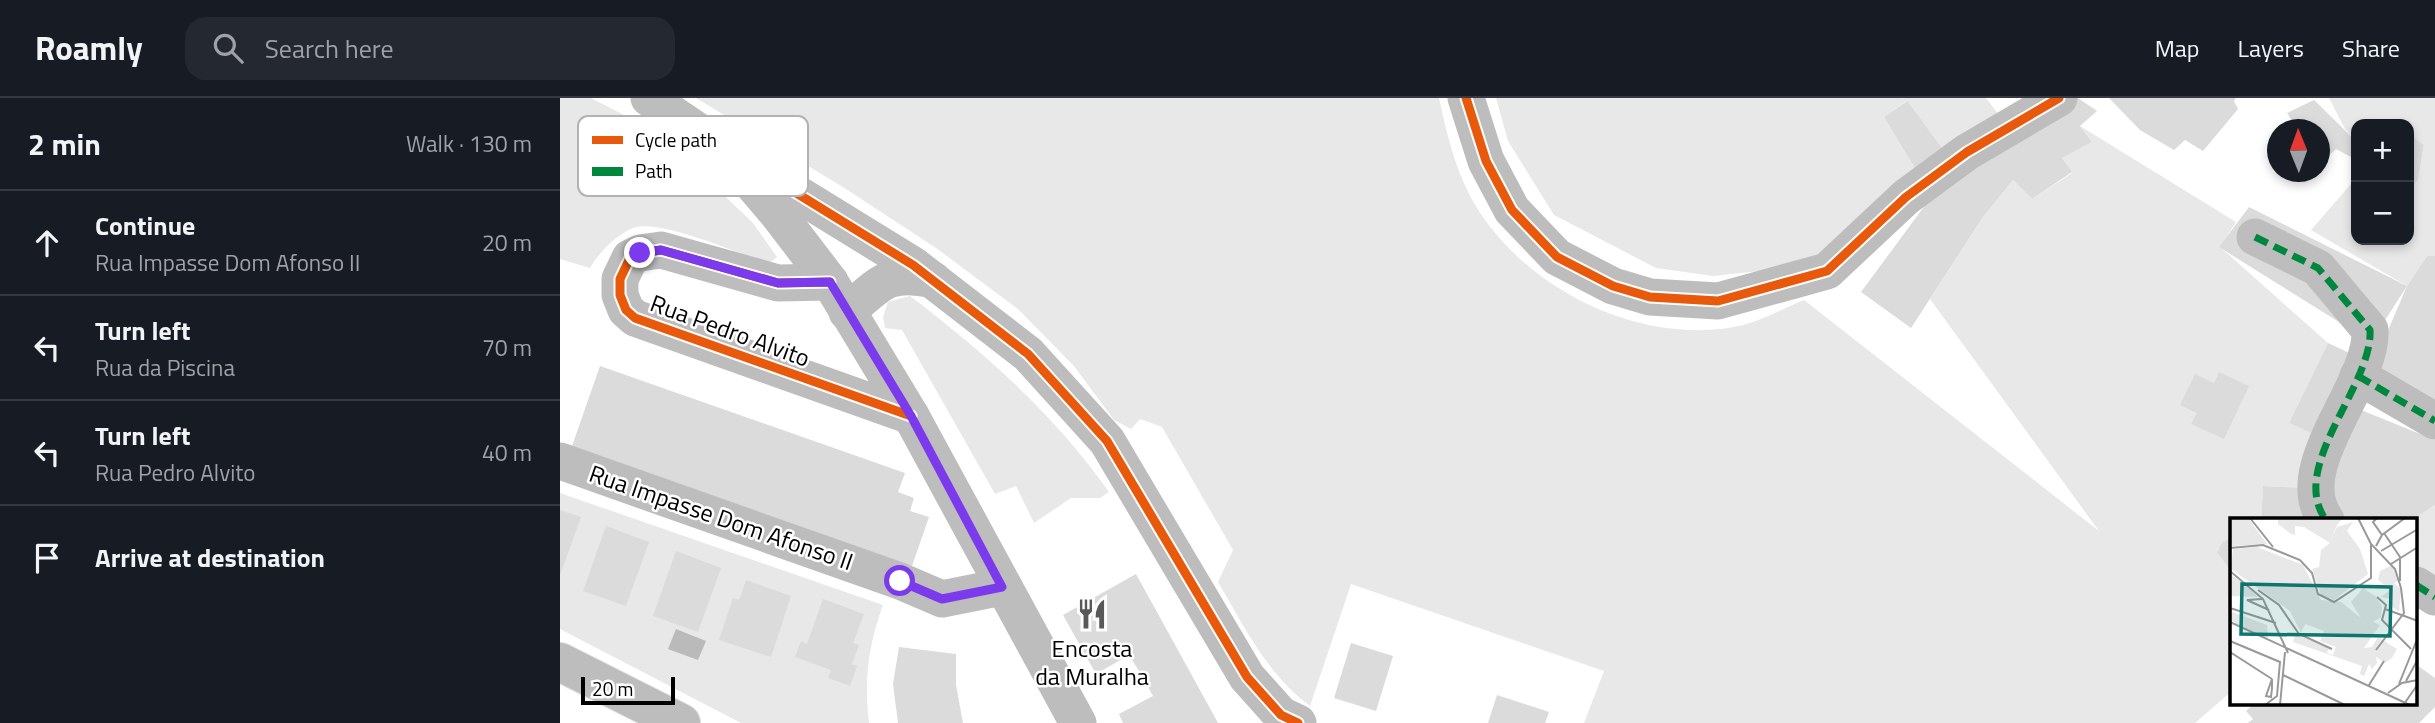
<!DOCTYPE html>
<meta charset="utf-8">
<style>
body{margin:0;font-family:"Titillium Web",sans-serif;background:#242831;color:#f1f3f6}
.controls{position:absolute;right:21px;top:21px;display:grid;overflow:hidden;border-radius:14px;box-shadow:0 4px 10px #0003}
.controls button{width:63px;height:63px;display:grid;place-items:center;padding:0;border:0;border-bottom:2px solid #363941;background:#171b24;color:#f1f3f6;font:35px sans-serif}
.compass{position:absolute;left:1707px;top:21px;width:63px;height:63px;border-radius:50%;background:#171b24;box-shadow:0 4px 10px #0003;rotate:359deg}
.scale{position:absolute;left:21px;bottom:18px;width:94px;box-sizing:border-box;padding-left:7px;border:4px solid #000;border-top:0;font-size:19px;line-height:24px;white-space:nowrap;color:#000;-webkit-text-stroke:5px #fff;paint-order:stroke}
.stop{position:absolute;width:21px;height:21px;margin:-16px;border:5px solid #7c3aed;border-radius:50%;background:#fff}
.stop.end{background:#7c3aed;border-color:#fff;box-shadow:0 2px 7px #0008}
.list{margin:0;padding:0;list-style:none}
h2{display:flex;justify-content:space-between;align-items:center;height:91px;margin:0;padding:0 28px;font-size:30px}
h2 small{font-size:23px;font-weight:400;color:#9ea1a6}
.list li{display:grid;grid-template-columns:46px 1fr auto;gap:21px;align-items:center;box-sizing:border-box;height:105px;padding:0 28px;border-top:2px solid #363941}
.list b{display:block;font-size:26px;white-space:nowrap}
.list p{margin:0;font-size:23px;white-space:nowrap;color:#9ea1a6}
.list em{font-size:23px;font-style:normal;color:#9ea1a6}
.icon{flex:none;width:38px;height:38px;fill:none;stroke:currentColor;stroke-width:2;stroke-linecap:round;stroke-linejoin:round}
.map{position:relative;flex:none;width:1875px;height:625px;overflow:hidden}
header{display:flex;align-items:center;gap:42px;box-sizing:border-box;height:98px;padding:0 35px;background:#171b24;border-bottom:2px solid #363941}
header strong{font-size:33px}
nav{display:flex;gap:38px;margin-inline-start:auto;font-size:24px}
.search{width:490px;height:63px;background:#242831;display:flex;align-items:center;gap:18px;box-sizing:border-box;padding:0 24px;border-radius:21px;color:#9ea1a6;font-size:26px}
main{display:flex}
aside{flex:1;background:#171b24}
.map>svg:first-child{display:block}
.green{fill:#e8e8e8}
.water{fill:#bababa}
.building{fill:#dbdbdb}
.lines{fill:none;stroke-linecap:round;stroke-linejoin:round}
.major-casing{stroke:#dbdbdb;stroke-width:40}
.minor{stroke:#bdbdbd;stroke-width:37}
.major{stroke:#bdbdbd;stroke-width:38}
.quiet{stroke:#00873e;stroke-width:7;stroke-dasharray:14 7;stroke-linecap:butt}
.cycleway-casing{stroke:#fff;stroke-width:13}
.cycleway{stroke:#e8590c;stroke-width:9}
.route{stroke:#7c3aed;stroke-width:9}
.labels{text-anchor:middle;stroke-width:5;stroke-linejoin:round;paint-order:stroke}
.street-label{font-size:24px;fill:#000;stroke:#fff}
.poi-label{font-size:24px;fill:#000;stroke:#fff}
.inset-road{fill:none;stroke:#999;stroke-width:2}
.view{fill:#0f766e;fill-opacity:0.15;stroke:#0f766e;stroke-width:3.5}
.inset-edge{fill:none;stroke:#000;stroke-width:3.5}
.key{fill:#fff;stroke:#b2b2b2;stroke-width:2}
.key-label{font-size:19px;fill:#000}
</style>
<header>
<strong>Roamly</strong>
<div class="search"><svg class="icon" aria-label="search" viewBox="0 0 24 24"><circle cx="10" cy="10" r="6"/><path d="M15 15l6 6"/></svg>Search here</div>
<nav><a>Map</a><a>Layers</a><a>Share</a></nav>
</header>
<main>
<aside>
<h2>2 min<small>Walk · 130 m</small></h2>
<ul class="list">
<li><svg class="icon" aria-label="ahead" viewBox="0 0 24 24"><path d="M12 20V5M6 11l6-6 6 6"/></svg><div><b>Continue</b><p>Rua Impasse Dom Afonso II</p></div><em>20 m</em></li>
<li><svg class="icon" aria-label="left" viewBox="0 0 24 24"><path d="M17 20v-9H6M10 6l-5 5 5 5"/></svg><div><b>Turn left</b><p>Rua da Piscina</p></div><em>70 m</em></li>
<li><svg class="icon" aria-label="left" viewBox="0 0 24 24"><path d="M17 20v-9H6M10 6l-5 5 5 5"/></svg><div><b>Turn left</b><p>Rua Pedro Alvito</p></div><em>40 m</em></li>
<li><svg class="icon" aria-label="arrive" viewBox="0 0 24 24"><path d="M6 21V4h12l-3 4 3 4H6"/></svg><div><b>Arrive at destination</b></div></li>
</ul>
</aside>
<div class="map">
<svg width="1875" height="625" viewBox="0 0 1875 625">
<rect width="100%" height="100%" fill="#fff"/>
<g class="green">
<path d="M0 0H31L99 35 193 125 217 159 208 166C180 156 99 120 73 130 55 138 40 153 30 170L0 161Z"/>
<path d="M136 0H879C886 33 894 66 909 96 956 186 1073 247 1174 229 1198 225 1222 211 1244 202L1539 433 1370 201 1423 119 1453 82 1472 101 1512 75 1502 60 1532 44 1520 28 1676 124 1660 149 1768 245 1729 325 1761 340 1747 390 1703 388 1701 422H1672V439L1662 444 1657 453 1668 469 1672 468V533L1669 535 1672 539V593L1635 625H1024L1044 573 791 486 750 608C707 576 685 530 658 484L673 452 602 329 580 321 571 331 554 322 514 268 458 211 376 150 286 91Z"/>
<polygon points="936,0 1426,0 1439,17 1385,54 1346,3 1324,19 1356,72 1247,168 1153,178 1096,170 994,117 948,43"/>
<polygon points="1769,0 1875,0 1875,158 1867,158 1847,188 1751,132 1791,86 1796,88 1796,142 1849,142 1849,90 1858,82 1864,47 1849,36 1849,26 1830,24 1796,26 1796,42 1785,31"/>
<path d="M350 198C425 255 494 316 549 394L540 400H511L474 425 456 388 435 396 342 232 325 230 323 219 328 204Z"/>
<path d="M0 395 323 507C308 548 304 582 309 625H181L0 531Z"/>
<polygon points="1875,407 1875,485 1856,472 1856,422 1852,422"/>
</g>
<polygon class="water" points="116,531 146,543 138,562 108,551"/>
<g class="building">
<polygon points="1506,0 1518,0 1537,13 1520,28 1532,44 1502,60 1512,74 1472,101 1453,82 1423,119 1351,230 1301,194 1383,83"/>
<polygon points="1549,0 1676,0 1674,3 1678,11 1643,53 1625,42 1614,52 1580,32"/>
<polygon points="1754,2 1796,43 1793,60 1776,51 1761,65 1759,32 1738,32 1727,15"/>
<polygon points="1347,3 1385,54 1356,72 1324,19"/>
<polygon points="1849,36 1864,47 1858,82 1849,90"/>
<polygon points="1689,109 1847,188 1811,244 1659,149"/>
<polygon points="1867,158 1875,158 1875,307 1811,272 1847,188"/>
<polygon points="1768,245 1800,260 1761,340 1729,325"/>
<polygon points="40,268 345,375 338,394 354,400 350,413 369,419 352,468 12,348"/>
<polygon points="1659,274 1689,288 1664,341 1631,326 1637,315 1620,307 1635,276 1654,285"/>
<polygon points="1801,312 1875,342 1875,407 1852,422 1785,422 1767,409 1765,378"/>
<polygon points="1703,388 1747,390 1757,422 1701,422"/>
<polygon points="0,412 21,419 0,477"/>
<polygon points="46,428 89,444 66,508 23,493"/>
<polygon points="1672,439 1672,468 1668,469 1657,454 1662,444"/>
<polygon points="116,453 161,470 138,534 93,518"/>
<polygon points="576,476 619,554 658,625 563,625 559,616 593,598 581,576 569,557 536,576 503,517"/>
<polygon points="186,482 231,498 211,559 159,542 173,500 179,502"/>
<polygon points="263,501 304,516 293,545 299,547 292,566 297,568 290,588 268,580 271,572 235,559 241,543 247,546"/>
<polygon points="791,545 833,558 816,613 774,600"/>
<polygon points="339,549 396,556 396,587 403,625 338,625 333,586"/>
<polygon points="1857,567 1875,580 1875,609 1859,625 1688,625 1693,621 1686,613 1694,606 1856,606"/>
<polygon points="937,597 989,614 985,625 928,625"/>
</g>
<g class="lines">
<g class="major-casing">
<polyline id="major" points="0,564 121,625"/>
</g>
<g class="minor">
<polyline points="89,0 160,48 218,116 270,184 351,318 518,625"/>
<polyline points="906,0 926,63 952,112 997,159 1053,188 1090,199 1158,203 1267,173 1346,99 1407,54 1499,0"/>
<polyline points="160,48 353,167 468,256 547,343 687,579 721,617 738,625"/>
<path d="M1695 139 1758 170 1810 232C1813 288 1727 369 1766 422"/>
<polyline points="270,184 218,185 101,152 80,155 70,160 60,181 60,197 66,212 75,220 351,318"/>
<path d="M287 214C321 185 327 172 373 182"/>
<polyline points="1798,278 1875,323"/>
<polyline points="0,363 340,483 382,501 442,489"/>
<polyline points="1856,487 1875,499"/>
</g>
<use href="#major" class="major"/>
<g class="quiet">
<path d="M1695 139 1758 170 1810 232C1813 288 1727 369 1766 422"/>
<polyline points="1798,278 1875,323"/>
<polyline points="1856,487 1875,499"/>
</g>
<g class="cycleway-casing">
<g id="cycleway">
<polyline points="906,0 926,63 952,112 997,159 1053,188 1090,199 1158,203 1267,173 1346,99 1407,54 1499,0"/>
<polyline points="160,48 353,167 468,256 547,343 687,579 721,617 738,625"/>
<polyline points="270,184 218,185 101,152 80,155 70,160 60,181 60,197 66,212 75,220 351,318"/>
</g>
</g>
<use href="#cycleway" class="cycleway"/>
</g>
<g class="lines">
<polyline class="route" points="80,155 101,152 218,185 270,184 351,318 442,489 382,501 340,483"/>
</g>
<defs>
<g id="restaurant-bare" transform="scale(2.415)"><path d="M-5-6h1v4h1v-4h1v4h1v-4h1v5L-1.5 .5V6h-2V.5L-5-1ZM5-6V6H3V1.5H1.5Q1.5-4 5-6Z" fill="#595959" stroke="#fff" stroke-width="2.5" paint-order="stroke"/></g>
</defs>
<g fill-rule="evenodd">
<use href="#restaurant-bare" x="532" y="516"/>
</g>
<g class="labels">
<g class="street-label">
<text transform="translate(170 233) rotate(20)" y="8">Rua Pedro Alvito</text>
<text transform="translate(161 420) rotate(19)" y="8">Rua Impasse Dom Afonso II</text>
</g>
<g class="poi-label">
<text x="532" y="559">Encosta<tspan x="532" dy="28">da Muralha</tspan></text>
</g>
</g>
<g transform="translate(1670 420)">
<rect width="187" height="187" fill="#fff"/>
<path d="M0 0H18L37 26 0 28ZM48 0H113L107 7 100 24 107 9 123 4 117 13 130 31 138 56 104 82 91 77 82 51 89 49 91 32 100 25 74 9 65 8V17L61 16 48 6ZM27 29 73 47 91 82 111 84 131 100 121 84 133 70 145 78 152 88 151 99 143 104 150 107 134 130 142 129 148 119 167 131 162 140 155 145 146 139 147 145 142 151 139 146 134 158 130 156 132 148 63 124 65 116 99 130 97 135 103 137 106 129 90 123 94 113 75 106 71 115 60 93 1 51 3 31ZM162 47 169 63 164 65 171 71 169 94 161 88 162 81 151 79 160 72 148 62 150 53ZM0 56 14 66 28 79 0 78ZM0 93 37 107 38 122 0 102Z" fill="#e8e8e8"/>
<path class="inset-road" d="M20 0 43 29M128 0 141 26 165 51 171 70 174 95 146 132M147 0 143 4 152 17M154 15 170 39V63M146 28 152 17 175 0M0 30 33 27 70 42 82 55 88 76 104 84 141 60V26M151 33 188 11M161 46 188 29M0 53 33 81 58 135M28 72 49 87 69 116 102 131M147 79 156 87 152 102 181 131M32 81 17 82 39 92M0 90 46 105M155 91 188 103M0 104 180 187M0 123 50 144 47 178 35 187M0 134 42 161M53 157 115 187M42 161V170L41 179 36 178ZM176 163 188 141M169 166 188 119M139 167 154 143M158 175 172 165 188 162M174 186 188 166M50 187 55 134"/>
<path class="view" d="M12 66 161 69 160 118 11 116Z"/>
<rect width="187" height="187" class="inset-edge"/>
</g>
<rect x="18" y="18" width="230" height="80" rx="10" class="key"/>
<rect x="32" y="38" width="31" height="8" fill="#e8590c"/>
<rect x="32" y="69" width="31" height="9" fill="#00873e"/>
<g class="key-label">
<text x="75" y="49">Cycle path</text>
<text x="75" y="80">Path</text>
</g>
</svg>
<div class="controls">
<button>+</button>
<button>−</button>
</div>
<svg class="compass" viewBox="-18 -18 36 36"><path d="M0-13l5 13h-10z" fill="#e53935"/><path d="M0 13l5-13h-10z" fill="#9ea1a6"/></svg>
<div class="scale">20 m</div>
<div class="stop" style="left:340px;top:483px"></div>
<div class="stop end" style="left:80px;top:155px"></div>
</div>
</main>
